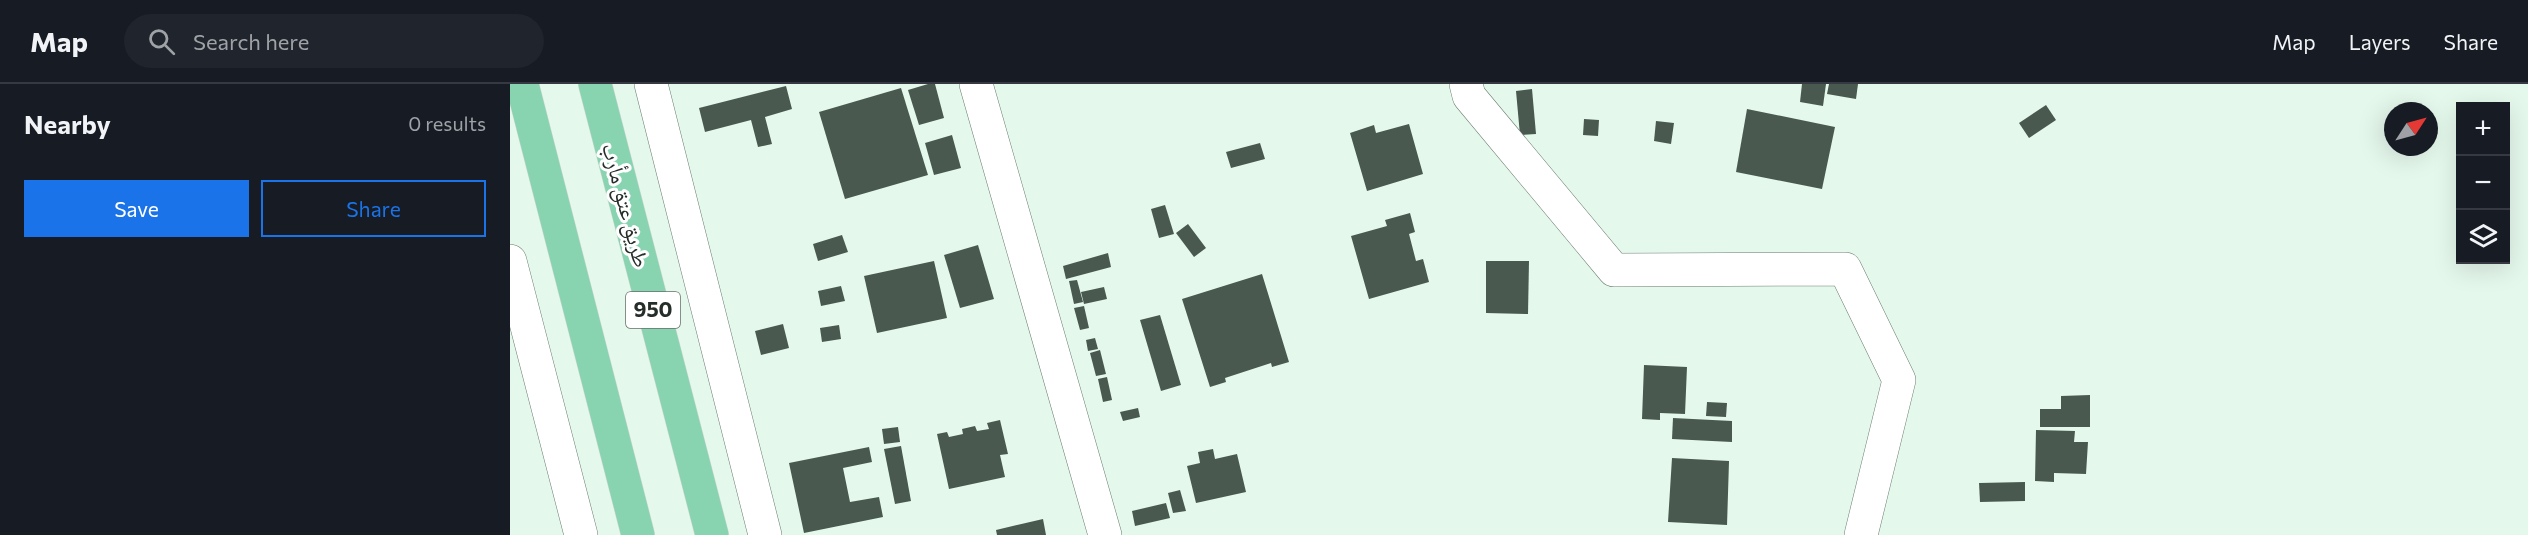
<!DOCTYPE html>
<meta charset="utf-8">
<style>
body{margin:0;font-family:Commissioner,"Noto Naskh Arabic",sans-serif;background:#20242c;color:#f1f3f6}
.controls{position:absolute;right:18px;top:18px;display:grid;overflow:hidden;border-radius:0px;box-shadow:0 6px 24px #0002}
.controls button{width:54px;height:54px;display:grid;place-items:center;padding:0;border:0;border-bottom:2px solid #363941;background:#171b24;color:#f1f3f6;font:30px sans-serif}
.compass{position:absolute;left:1874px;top:18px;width:54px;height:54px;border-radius:50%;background:#171b24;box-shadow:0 6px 24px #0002;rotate:54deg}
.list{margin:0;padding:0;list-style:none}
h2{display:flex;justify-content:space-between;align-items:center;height:78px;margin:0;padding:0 24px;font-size:26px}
h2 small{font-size:20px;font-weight:400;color:#9ea1a6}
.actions{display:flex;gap:12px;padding:18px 24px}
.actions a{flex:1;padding:14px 0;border:2px solid #1a73e8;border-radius:0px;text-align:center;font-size:21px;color:#1a73e8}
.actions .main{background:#1a73e8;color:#fff}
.icon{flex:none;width:33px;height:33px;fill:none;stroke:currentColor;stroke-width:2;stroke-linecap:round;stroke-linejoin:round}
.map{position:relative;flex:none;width:2018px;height:451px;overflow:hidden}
header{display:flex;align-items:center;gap:36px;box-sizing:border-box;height:84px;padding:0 30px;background:#171b24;border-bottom:2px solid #363941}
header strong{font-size:28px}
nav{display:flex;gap:33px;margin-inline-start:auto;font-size:21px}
.search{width:420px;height:54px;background:#20242c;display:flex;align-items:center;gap:15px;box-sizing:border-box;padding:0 21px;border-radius:33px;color:#9ea1a6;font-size:22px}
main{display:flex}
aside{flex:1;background:#171b24}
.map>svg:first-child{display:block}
.building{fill:#49594f}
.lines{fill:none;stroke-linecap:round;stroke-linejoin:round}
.minor-casing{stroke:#6b7c72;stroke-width:34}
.major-casing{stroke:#d8d9d8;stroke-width:34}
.minor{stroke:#fff;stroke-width:33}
.major{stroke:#89d4b0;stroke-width:33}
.labels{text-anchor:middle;stroke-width:6;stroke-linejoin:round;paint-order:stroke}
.shield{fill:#fff;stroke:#676d69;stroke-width:1.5}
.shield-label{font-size:21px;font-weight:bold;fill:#262e29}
.street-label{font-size:22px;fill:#262e29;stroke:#fff}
</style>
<header>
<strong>Map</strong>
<div class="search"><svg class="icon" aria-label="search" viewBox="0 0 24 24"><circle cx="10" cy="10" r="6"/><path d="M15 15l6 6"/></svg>Search here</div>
<nav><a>Map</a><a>Layers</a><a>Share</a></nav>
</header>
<main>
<aside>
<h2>Nearby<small>0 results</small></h2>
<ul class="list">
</ul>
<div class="actions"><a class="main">Save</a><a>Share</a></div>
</aside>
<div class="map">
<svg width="2018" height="451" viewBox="0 0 2018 451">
<rect width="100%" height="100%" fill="#e5f8ec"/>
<g class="building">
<polygon points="418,0 425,0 434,34 409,41 398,6"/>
<polygon points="1292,0 1316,0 1313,22 1290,18"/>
<polygon points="1319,0 1348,0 1346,15 1317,10"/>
<polygon points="276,2 282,25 255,33 262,60 248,63 241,36 195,48 189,24"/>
<polygon points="391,4 418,91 335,115 309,28"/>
<polygon points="1022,5 1026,50 1010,51 1006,7"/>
<polygon points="1536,21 1546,36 1519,54 1509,39"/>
<polygon points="1237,25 1325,43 1312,105 1226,88"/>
<polygon points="1074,35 1089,36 1088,52 1073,51"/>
<polygon points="1146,37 1164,39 1161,60 1144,57"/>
<polygon points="899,40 913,90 857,107 840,49 864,41 866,49"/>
<polygon points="442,51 451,84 424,91 415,59"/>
<polygon points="750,59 755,75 721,84 716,68"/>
<polygon points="655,121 664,150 649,154 641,125"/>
<polygon points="900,129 905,148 899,150 906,177 913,175 919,198 859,215 841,152 877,142 875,136"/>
<polygon points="678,140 696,164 684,173 666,149"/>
<polygon points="332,151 338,168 308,177 303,160"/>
<polygon points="468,161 484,215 450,224 434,171"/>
<polygon points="598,169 601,183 556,195 553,182"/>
<polygon points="424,177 437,234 367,249 354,192"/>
<polygon points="976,177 1019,177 1018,230 976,229"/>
<polygon points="752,190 779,278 762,283 761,279 715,294 716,298 700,303 672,215"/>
<polygon points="567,196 573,218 564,220 559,197"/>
<polygon points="331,202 335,217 311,222 308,207"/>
<polygon points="594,203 597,215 574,220 571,208"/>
<polygon points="574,222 579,244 570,246 564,224"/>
<polygon points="650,231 671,301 651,307 630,236"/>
<polygon points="273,240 279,264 251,271 245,247"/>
<polygon points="329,241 331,255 312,258 310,244"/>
<polygon points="585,254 588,265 578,267 576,256"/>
<polygon points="590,266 596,290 586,292 580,269"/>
<polygon points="1134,281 1177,283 1175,330 1150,329 1150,336 1132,335"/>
<polygon points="597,293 602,316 593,318 588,295"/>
<polygon points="1580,311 1580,343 1530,343 1530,325 1551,325 1551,312"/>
<polygon points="1197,318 1217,319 1216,333 1196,332"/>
<polygon points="628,324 630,333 613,337 610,328"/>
<polygon points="1163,334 1222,337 1222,358 1162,355"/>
<polygon points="490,336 498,370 490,371 495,393 439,405 427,350 437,348 439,353 453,350 452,345 465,342 467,347 479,345 477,339"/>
<polygon points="388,343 390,358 374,360 372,345"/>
<polygon points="1526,346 1565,347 1564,358 1578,358 1576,390 1544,389 1544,398 1525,397"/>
<polygon points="391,362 401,417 385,420 374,365"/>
<polygon points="359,363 362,378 333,384 340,418 369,413 373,433 294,449 279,379"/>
<polygon points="703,365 705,375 727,370 736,408 686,419 677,382 690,379 688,368"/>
<polygon points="1162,374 1219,377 1217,441 1158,438"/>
<polygon points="1515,398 1515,417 1470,418 1469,399"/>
<polygon points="670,406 676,427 663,429 658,409"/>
<polygon points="656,419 660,434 625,442 622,427"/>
<polygon points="533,435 536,451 487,451 486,446"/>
</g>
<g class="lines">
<g class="minor-casing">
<g id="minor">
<polyline points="141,0 255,451"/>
<polyline points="466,0 595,451"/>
<polyline points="956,0 959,12 1104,186 1335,185 1389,296 1351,451"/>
<polyline points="0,177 71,451"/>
</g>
</g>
<g class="major-casing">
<g id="major">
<polyline points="12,0 128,451"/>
<polyline points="85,0 202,451"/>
</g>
</g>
<use href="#minor" class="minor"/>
<use href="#major" class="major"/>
</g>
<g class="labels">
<rect class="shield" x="116" y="208" width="54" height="36" rx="4.5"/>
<g class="shield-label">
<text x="143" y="233">950</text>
</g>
<g class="street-label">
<text transform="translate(116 121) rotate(75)" y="8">طريق عتق مأرب</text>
</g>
</g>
</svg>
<div class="controls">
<button>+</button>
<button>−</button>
<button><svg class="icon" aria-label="layers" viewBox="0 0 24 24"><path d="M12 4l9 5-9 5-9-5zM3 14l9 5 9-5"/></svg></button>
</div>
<svg class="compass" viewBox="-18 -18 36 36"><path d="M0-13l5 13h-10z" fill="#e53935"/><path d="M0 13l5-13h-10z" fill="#9ea1a6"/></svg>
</div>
</main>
